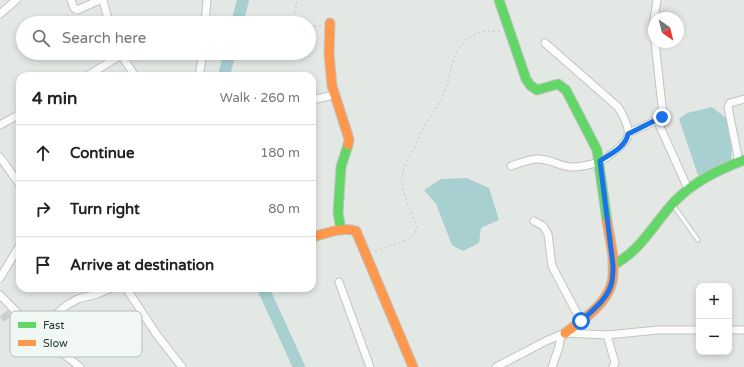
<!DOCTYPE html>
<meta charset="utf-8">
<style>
body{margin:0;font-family:"Varela Round",sans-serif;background:#f2f2f2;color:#222}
.controls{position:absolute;right:12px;bottom:12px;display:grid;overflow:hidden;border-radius:8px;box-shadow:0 2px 6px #0003}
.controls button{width:36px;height:36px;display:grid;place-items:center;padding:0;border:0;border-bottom:1px solid #e0e0e0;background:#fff;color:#222;font:20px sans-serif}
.compass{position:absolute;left:648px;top:12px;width:36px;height:36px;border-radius:50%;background:#fff;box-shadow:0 2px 6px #0003;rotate:145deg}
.stop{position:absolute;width:12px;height:12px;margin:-9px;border:3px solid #1a73e8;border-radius:50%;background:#fff}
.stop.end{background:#1a73e8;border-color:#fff;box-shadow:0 1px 4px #0008}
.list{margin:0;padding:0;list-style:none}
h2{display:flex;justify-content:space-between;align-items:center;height:52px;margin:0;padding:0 16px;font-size:17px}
h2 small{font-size:13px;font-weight:400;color:#767676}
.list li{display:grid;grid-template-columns:26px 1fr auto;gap:12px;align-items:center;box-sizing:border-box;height:56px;padding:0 16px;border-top:1px solid #e0e0e0}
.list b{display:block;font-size:15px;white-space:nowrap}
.list em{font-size:13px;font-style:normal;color:#767676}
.icon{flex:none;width:22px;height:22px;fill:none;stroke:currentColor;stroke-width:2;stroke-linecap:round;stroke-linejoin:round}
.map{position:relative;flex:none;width:744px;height:367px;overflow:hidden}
.search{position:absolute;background:#fff;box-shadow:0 2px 6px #0003;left:16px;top:16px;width:300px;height:44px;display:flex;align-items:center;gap:10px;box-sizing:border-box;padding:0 14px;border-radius:22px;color:#767676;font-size:15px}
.panel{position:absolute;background:#fff;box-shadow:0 2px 6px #0003;left:16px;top:72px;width:300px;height:220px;border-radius:12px}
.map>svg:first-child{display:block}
.water{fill:#a8d0d1}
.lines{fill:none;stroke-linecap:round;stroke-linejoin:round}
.river{stroke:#a8d0d1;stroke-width:12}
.building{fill:#cacfcd}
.lane-casing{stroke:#c0c5c2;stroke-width:5.5}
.street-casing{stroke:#c0c5c2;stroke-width:9}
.fast-casing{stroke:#c0c5c2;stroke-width:11}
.slow-casing{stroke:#c0c5c2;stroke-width:11}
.path{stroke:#c0c8c4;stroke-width:1;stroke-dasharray:2 3;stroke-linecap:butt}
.lane{stroke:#fbfcfb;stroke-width:3.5}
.street{stroke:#fbfcfb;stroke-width:7}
.fast{stroke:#63d668;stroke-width:9}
.slow{stroke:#ff974d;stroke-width:9}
.route{stroke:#1a73e8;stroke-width:5}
.key{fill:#f1f7f3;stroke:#b4beb8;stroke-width:1}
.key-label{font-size:11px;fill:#243830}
</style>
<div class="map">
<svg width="744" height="367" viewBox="0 0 744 367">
<rect width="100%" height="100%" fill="#e3e8e5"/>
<g class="water">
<polygon points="712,107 726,118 732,144 731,161 699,178 679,119 687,113"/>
<polygon points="467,178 489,188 499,220 481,228 479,243 463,251 452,245 436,204 424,190 441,179"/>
</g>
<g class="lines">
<g class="river">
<polyline points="237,23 243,0"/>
<polyline points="225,76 225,71 230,53"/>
<polyline points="263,288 299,367"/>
</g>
</g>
<polygon class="building" points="8,310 12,316 3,322 0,316"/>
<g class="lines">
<g class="lane-casing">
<polyline id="lane" points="673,205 698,240"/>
</g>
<g class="street-casing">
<g id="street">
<polyline points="71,0 74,8 77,10 100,0"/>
<polyline points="103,0 109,23"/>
<polyline points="0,14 16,0"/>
<polyline points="205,23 207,0"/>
<polyline points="654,36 653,26 657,0"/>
<polyline points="120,53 135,76"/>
<polyline points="87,76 121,55"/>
<polyline points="199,76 203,53"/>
<polyline points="312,100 334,95"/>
<polyline points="657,120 689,191"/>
<polyline points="0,125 20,114"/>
<polyline points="629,133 657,120 663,115 655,42"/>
<polyline points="0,157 20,185"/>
<polyline points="739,162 728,107 730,103 744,99"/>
<path d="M511 166C520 163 529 159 538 159 550 159 559 166 571 167 580 167 590 165 598 162 606 159 626 144 628 136 630 128 622 113 618 107L545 43"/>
<polyline points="534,221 543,226 548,234 552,266 581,321"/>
<polyline points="0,278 20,245"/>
<polyline points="339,282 370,367"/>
<polyline points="126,288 157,335 182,367"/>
<polyline points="0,295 38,334 80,367"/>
<polyline points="729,330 744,330"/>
<polyline points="38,334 53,317 67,305 78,299 97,294 111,288"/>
<polyline points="607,335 615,363 613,367"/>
<polyline points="496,367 546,341 565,333 607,335 658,330 699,330"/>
<polyline points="552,367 559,347 561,335"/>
</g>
</g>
<g class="fast-casing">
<g id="fast">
<polyline points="499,0 526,79 530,85 537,90 558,84 566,90 597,150 607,221"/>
<polyline points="341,230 338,213 341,167 348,145"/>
<path d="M613 265C641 251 654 223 675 201 695 181 718 170 744 160"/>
</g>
</g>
<g class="slow-casing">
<g id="slow">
<polyline points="330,23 329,53 332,86 349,139 348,145"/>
<path d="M312 237C326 234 342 226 356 231L413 367"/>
<path d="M565 333C583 320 607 304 612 282 616 262 610 240 607 221"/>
</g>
</g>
<g class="path">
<polyline points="293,23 297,0"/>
<polyline points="309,26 322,26"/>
<path d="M375 251 409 239 415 233 417 227C412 213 401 192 402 178 403 168 408 158 413 150 417 142 421 133 425 125 433 113 442 102 446 88 452 72 451 54 465 41 477 31 487 30 502 32"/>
</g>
<use href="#lane" class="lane"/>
<use href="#street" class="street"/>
<use href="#fast" class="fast"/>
<use href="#slow" class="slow"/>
</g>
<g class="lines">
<path class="route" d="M581 321C593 310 609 298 612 281 613 276 613 270 613 265L600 161C610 154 626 147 628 134L662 117"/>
</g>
<rect x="10" y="311" width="132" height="46" rx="6" class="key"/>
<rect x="18" y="322" width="18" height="6" fill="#63d668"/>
<rect x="18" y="340" width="18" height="6" fill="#ff974d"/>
<g class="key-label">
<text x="43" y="329">Fast</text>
<text x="43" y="347">Slow</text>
</g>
</svg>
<div class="controls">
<button>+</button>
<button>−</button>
</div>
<svg class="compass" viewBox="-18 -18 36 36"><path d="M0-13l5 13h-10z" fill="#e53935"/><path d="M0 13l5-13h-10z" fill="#767676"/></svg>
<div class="stop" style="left:581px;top:321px"></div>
<div class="stop end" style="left:662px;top:117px"></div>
<div class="search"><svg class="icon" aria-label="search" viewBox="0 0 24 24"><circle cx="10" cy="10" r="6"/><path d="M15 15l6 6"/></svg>Search here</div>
<section class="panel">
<h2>4 min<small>Walk · 260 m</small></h2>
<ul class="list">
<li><svg class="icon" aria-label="ahead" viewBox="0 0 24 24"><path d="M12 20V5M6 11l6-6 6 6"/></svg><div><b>Continue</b></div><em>180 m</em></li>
<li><svg class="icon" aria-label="right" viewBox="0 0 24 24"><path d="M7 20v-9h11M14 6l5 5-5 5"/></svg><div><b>Turn right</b></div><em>80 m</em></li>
<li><svg class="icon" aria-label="arrive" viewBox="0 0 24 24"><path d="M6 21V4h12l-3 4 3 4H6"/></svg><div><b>Arrive at destination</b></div></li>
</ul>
</section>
</div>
